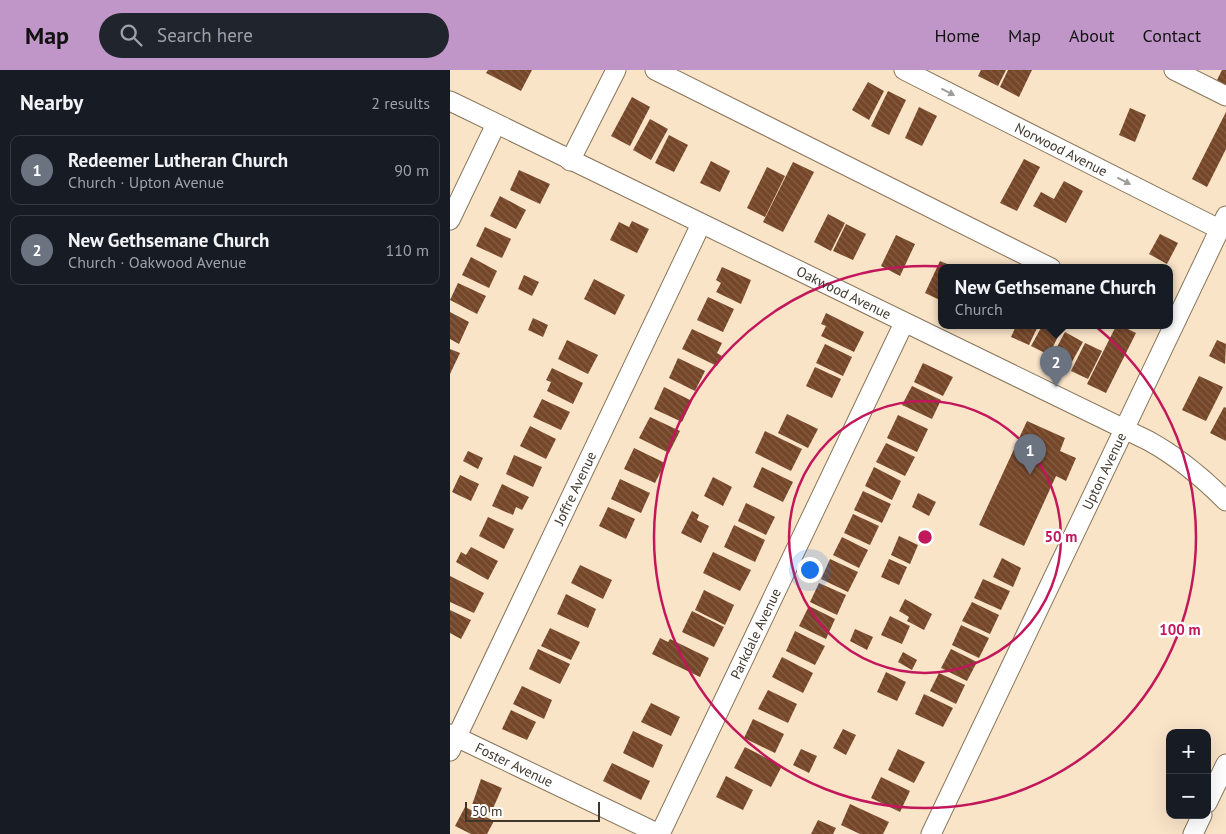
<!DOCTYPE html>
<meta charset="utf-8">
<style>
body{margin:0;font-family:"PT Sans",sans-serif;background:#20242c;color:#f1f3f6}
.controls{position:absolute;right:15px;bottom:15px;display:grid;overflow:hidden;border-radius:10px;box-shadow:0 5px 20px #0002}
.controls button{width:45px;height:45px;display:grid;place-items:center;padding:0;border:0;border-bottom:1px solid #363941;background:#171b24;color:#f1f3f6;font:25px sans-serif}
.scale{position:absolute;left:15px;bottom:12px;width:135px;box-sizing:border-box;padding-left:5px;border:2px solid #3f372c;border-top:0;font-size:14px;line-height:18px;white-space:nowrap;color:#3f372c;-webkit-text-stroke:4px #fff;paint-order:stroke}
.you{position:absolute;left:359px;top:499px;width:18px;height:18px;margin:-12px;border:4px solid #fff;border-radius:50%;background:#1a73e8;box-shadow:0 0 0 8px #1a73e833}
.badge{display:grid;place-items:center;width:32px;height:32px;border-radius:50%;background:#c096c8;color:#fff;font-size:16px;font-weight:700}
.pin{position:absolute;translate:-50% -41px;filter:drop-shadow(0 1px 2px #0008)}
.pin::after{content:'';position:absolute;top:26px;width:18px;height:15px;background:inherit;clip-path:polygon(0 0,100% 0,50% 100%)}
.popup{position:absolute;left:488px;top:194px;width:235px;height:65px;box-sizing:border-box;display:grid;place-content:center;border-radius:10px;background:#171b24;filter:drop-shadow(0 1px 4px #0005);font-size:16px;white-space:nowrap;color:#9ea1a6}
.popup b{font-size:19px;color:#f1f3f6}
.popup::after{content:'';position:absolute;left:50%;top:100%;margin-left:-10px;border:10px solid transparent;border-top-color:#171b24}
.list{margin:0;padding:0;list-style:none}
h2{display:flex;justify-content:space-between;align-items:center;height:65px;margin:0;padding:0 20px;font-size:21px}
h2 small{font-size:16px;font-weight:400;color:#9ea1a6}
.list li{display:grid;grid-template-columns:32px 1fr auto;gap:15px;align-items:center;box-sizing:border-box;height:70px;margin:0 10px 10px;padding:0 10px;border:1px solid #363941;border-radius:10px}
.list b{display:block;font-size:19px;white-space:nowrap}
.list p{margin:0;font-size:16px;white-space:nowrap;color:#9ea1a6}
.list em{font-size:16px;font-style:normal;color:#9ea1a6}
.icon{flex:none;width:28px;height:28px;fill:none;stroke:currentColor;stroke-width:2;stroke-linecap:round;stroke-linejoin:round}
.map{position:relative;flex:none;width:776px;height:764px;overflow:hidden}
header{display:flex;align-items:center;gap:30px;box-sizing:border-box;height:70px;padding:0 25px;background:#c096c8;color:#111}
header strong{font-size:24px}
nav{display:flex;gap:28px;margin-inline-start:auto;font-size:18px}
.search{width:350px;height:45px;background:#20242c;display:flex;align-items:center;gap:12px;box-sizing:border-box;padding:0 18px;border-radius:28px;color:#9ea1a6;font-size:19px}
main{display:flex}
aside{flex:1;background:#171b24}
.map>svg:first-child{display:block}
.building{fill:url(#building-back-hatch)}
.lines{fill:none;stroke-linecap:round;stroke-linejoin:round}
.minor-casing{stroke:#88755b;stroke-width:21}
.minor{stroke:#fff;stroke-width:19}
.oneway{fill:#9f9b96}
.ring{fill:none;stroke:#c2185b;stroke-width:2.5}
.labels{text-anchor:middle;stroke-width:5;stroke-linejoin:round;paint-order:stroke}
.street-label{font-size:14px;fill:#3f372c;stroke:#fff}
.centre{fill:#c2185b;stroke:#fff;stroke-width:2.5}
.ring-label{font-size:15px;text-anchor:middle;font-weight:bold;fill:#c2185b;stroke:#fff;stroke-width:5;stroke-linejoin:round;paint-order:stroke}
</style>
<header>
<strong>Map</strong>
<div class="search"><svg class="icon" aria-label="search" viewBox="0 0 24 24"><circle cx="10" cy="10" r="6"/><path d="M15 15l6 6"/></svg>Search here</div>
<nav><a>Home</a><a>Map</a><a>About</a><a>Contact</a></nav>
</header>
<main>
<aside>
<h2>Nearby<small>2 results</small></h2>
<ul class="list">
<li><span class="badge" style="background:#6b7280">1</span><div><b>Redeemer Lutheran Church</b><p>Church · Upton Avenue</p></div><em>90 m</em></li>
<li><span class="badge" style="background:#6b7280">2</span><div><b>New Gethsemane Church</b><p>Church · Oakwood Avenue</p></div><em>110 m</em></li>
</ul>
</aside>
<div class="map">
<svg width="776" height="764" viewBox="0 0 776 764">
<defs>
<pattern id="building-back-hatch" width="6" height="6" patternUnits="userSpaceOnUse" patternTransform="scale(1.25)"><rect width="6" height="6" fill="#754628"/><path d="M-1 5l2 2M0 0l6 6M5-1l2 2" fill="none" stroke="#855f46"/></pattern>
</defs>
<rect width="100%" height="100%" fill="#fae4c8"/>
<g class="building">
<polygon points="38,0 82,0 71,21 36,3"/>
<polygon points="531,0 556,0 548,16 528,6"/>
<polygon points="558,0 582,0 569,27 550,17"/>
<polygon points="772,0 776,0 776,20 765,14"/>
<polygon points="418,12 434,21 419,50 402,40"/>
<polygon points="438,21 456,30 439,65 421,56"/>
<polygon points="182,27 200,37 180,76 161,66"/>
<polygon points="469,37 487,46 472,76 455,68"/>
<polygon points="680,38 696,45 685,72 669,65"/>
<polygon points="776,42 776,79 757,117 742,109"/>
<polygon points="200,49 218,59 201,90 183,80"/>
<polygon points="219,65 238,75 224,102 205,93"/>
<polygon points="574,89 590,97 567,141 550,133"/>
<polygon points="261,91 280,101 270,122 250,113"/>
<polygon points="343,92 364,102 333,162 313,152"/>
<polygon points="317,97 335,106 315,147 297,138"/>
<polygon points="69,100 100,114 90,134 60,120"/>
<polygon points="614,111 633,121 616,153 583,136 591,122 604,129"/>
<polygon points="50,126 76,140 66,159 40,146"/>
<polygon points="378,144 395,153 381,181 364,172"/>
<polygon points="182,151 199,159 187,183 160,170 169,152 179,157"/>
<polygon points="396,154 416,164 403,190 383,181"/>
<polygon points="35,157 61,169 52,188 26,176"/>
<polygon points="710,164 728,173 717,194 699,184"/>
<polygon points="446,165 465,174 450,206 431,196"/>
<polygon points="21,187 47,201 39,218 12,205"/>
<polygon points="490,191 507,198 492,198 492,231 475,223"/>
<polygon points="272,197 301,210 291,234 266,222 271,213 266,210"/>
<polygon points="74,205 89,212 82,226 68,219"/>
<polygon points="144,209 175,225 165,245 134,229"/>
<polygon points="8,213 36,226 27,244 0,230"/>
<polygon points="258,227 284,239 273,262 247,250"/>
<polygon points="0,242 19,252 9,274 0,269"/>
<polygon points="376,243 414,262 404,282 371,266 376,256 371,254"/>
<polygon points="83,248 98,255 93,267 78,260"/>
<polygon points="566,256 588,256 579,275 561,267"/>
<polygon points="592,256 613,256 599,285 581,276"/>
<polygon points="666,256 672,256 686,263 656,323 637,314"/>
<polygon points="242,259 272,273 267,283 272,286 267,296 232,279"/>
<polygon points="615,262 633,272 618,299 600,290"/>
<polygon points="117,270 148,285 138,304 108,289"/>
<polygon points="767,270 776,274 775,294 759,286"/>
<polygon points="635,273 652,281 638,309 621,301"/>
<polygon points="375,274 402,287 393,306 366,293"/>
<polygon points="0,279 10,283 0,304"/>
<polygon points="228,288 255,301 245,321 219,308"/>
<polygon points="473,293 503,307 493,326 464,312"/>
<polygon points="365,297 391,309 382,328 356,316"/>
<polygon points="102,298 133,313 123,334 97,321 101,312 96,310"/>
<polygon points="749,306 773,317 756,351 732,340"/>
<polygon points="462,316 491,330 482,349 452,335"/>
<polygon points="214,317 242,331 232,352 204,339"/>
<polygon points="92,329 120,342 111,360 83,347"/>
<polygon points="774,337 776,338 776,371 760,363"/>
<polygon points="337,344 368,359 358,378 328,363"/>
<polygon points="448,345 478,359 467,382 437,368"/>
<polygon points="200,347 230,361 219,383 189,368"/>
<polygon points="577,351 615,368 610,381 626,388 616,411 606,406 574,476 529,455"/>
<polygon points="80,356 106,369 96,389 70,376"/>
<polygon points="315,361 352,379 341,401 305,383"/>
<polygon points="436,373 465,387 455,406 426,392"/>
<polygon points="184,378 215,393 205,413 174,399"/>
<polygon points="18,381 33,388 28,399 13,391"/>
<polygon points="64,385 92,397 83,417 56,404"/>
<polygon points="312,397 343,412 333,432 303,417"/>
<polygon points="424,397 451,411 442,430 415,416"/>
<polygon points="10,405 29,414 21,431 2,422"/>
<polygon points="263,407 282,417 273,436 254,426"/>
<polygon points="170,409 200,423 191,443 161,429"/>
<polygon points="52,414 79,427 72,440 66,437 63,445 42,436"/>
<polygon points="413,421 441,434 432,453 404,440"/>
<polygon points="468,423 486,432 479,446 462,437"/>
<polygon points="296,433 325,447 316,465 288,451"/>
<polygon points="158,437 185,449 176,469 149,456"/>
<polygon points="242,441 249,445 247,450 259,456 251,473 231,463"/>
<polygon points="403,444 429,456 420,475 394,463"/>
<polygon points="38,447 64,459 54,479 29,466"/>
<polygon points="284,455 315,470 305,492 274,477"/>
<polygon points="449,466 468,475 460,494 441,485"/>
<polygon points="392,467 418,480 409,498 383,485"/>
<polygon points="21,477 48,491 38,510 6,492 11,482 16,485"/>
<polygon points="263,482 301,500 290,521 253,503"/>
<polygon points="552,488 571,498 563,517 543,507"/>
<polygon points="380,489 408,502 398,522 371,509"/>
<polygon points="439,489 457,497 449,515 431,507"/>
<polygon points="130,495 162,510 153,529 121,513"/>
<polygon points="0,506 34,523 24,543 0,532"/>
<polygon points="533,509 560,521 551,540 524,528"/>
<polygon points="369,513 396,525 387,545 360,532"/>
<polygon points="254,520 284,535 275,555 245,540"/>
<polygon points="116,524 146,539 138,558 107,544"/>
<polygon points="455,529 482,544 474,560 457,551 459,547 449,541"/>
<polygon points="522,532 549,545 540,564 512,551"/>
<polygon points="359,536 385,549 376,569 349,556"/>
<polygon points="0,540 21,550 11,569 0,563"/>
<polygon points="242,541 274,557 264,577 232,562"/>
<polygon points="440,546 460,556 452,574 431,565"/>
<polygon points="511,555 539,568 529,588 502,575"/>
<polygon points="100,558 130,572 121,590 91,576"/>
<polygon points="405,559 423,567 417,580 400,571"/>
<polygon points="345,561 375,576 365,595 336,581"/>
<polygon points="210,568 218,572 220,569 259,588 250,607 202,584"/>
<polygon points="88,579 120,594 110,614 79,599"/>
<polygon points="501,579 527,592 517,611 491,598"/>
<polygon points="453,582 467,590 462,600 448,592"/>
<polygon points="332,587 363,603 353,623 322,607"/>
<polygon points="436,602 456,612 447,631 427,622"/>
<polygon points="489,603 515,615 506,634 480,621"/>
<polygon points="72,616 102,630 94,649 63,634"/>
<polygon points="318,620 347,634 338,653 308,639"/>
<polygon points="474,624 503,638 493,657 465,644"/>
<polygon points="201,633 230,647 221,666 191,652"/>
<polygon points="61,640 86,652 77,670 52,659"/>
<polygon points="303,649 334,664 325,683 294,668"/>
<polygon points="393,659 406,665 396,685 383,678"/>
<polygon points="183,661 213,675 203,698 173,683"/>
<polygon points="295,677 332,696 321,717 284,698"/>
<polygon points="351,679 367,686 359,703 343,695"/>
<polygon points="448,679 475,692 464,713 438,700"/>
<polygon points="162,693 200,711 191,730 153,711"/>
<polygon points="276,706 303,720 293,740 266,727"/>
<polygon points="431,707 460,721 450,742 421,728"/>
<polygon points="31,709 52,718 41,743 22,735"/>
<polygon points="400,734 439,752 433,764 410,764 391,755"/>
<polygon points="15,737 44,751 37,764 21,764 5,756"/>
<polygon points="368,750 386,758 383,764 361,764"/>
</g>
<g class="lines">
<g class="minor-casing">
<g id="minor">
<polyline points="205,0 601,198"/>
<path id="s1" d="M454 0 769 159"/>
<polyline points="724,0 776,26"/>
<path id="s2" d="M0 31 699 371C728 387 752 407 776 431"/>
<polyline points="120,91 166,0"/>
<polyline points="0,150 46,54"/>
<path id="s3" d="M0 664 209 764"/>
<path id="s4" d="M0 681 251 154"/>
<polyline points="757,733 776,694"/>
<path id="s5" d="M210 764 454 253"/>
<path id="s6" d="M481 764 776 146"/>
<polyline points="743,764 752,745"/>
</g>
</g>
<use href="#minor" class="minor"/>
</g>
<defs><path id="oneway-solid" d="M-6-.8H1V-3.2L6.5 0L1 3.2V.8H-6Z" transform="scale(1.25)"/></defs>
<g class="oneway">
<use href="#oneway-solid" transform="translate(498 22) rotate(27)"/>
<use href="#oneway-solid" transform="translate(674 111) rotate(27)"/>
</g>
<g class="ring">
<circle cx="475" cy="467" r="136"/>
<circle cx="475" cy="467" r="271"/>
</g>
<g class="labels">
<g class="street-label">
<text dy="5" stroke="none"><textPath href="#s1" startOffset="176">Norwood Avenue</textPath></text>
<text dy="5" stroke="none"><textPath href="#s2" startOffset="438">Oakwood Avenue</textPath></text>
<text dy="5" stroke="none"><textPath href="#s6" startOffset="402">Upton Avenue</textPath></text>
<text dy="5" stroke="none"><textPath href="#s4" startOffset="291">Joffre Avenue</textPath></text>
<text dy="5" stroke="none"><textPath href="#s5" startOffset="222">Parkdale Avenue</textPath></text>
<text dy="5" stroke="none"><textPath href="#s3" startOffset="71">Foster Avenue</textPath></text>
</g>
</g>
<circle cx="475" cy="467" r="8" class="centre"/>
<g class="ring-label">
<text x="611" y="472">50 m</text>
<text x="730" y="565">100 m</text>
</g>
</svg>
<div class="controls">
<button>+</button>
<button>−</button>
</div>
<div class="scale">50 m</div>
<div class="you"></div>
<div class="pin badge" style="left:580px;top:405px;background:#6b7280">1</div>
<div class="pin badge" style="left:606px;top:317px;background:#6b7280">2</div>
<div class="popup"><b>New Gethsemane Church</b>Church</div>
</div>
</main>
